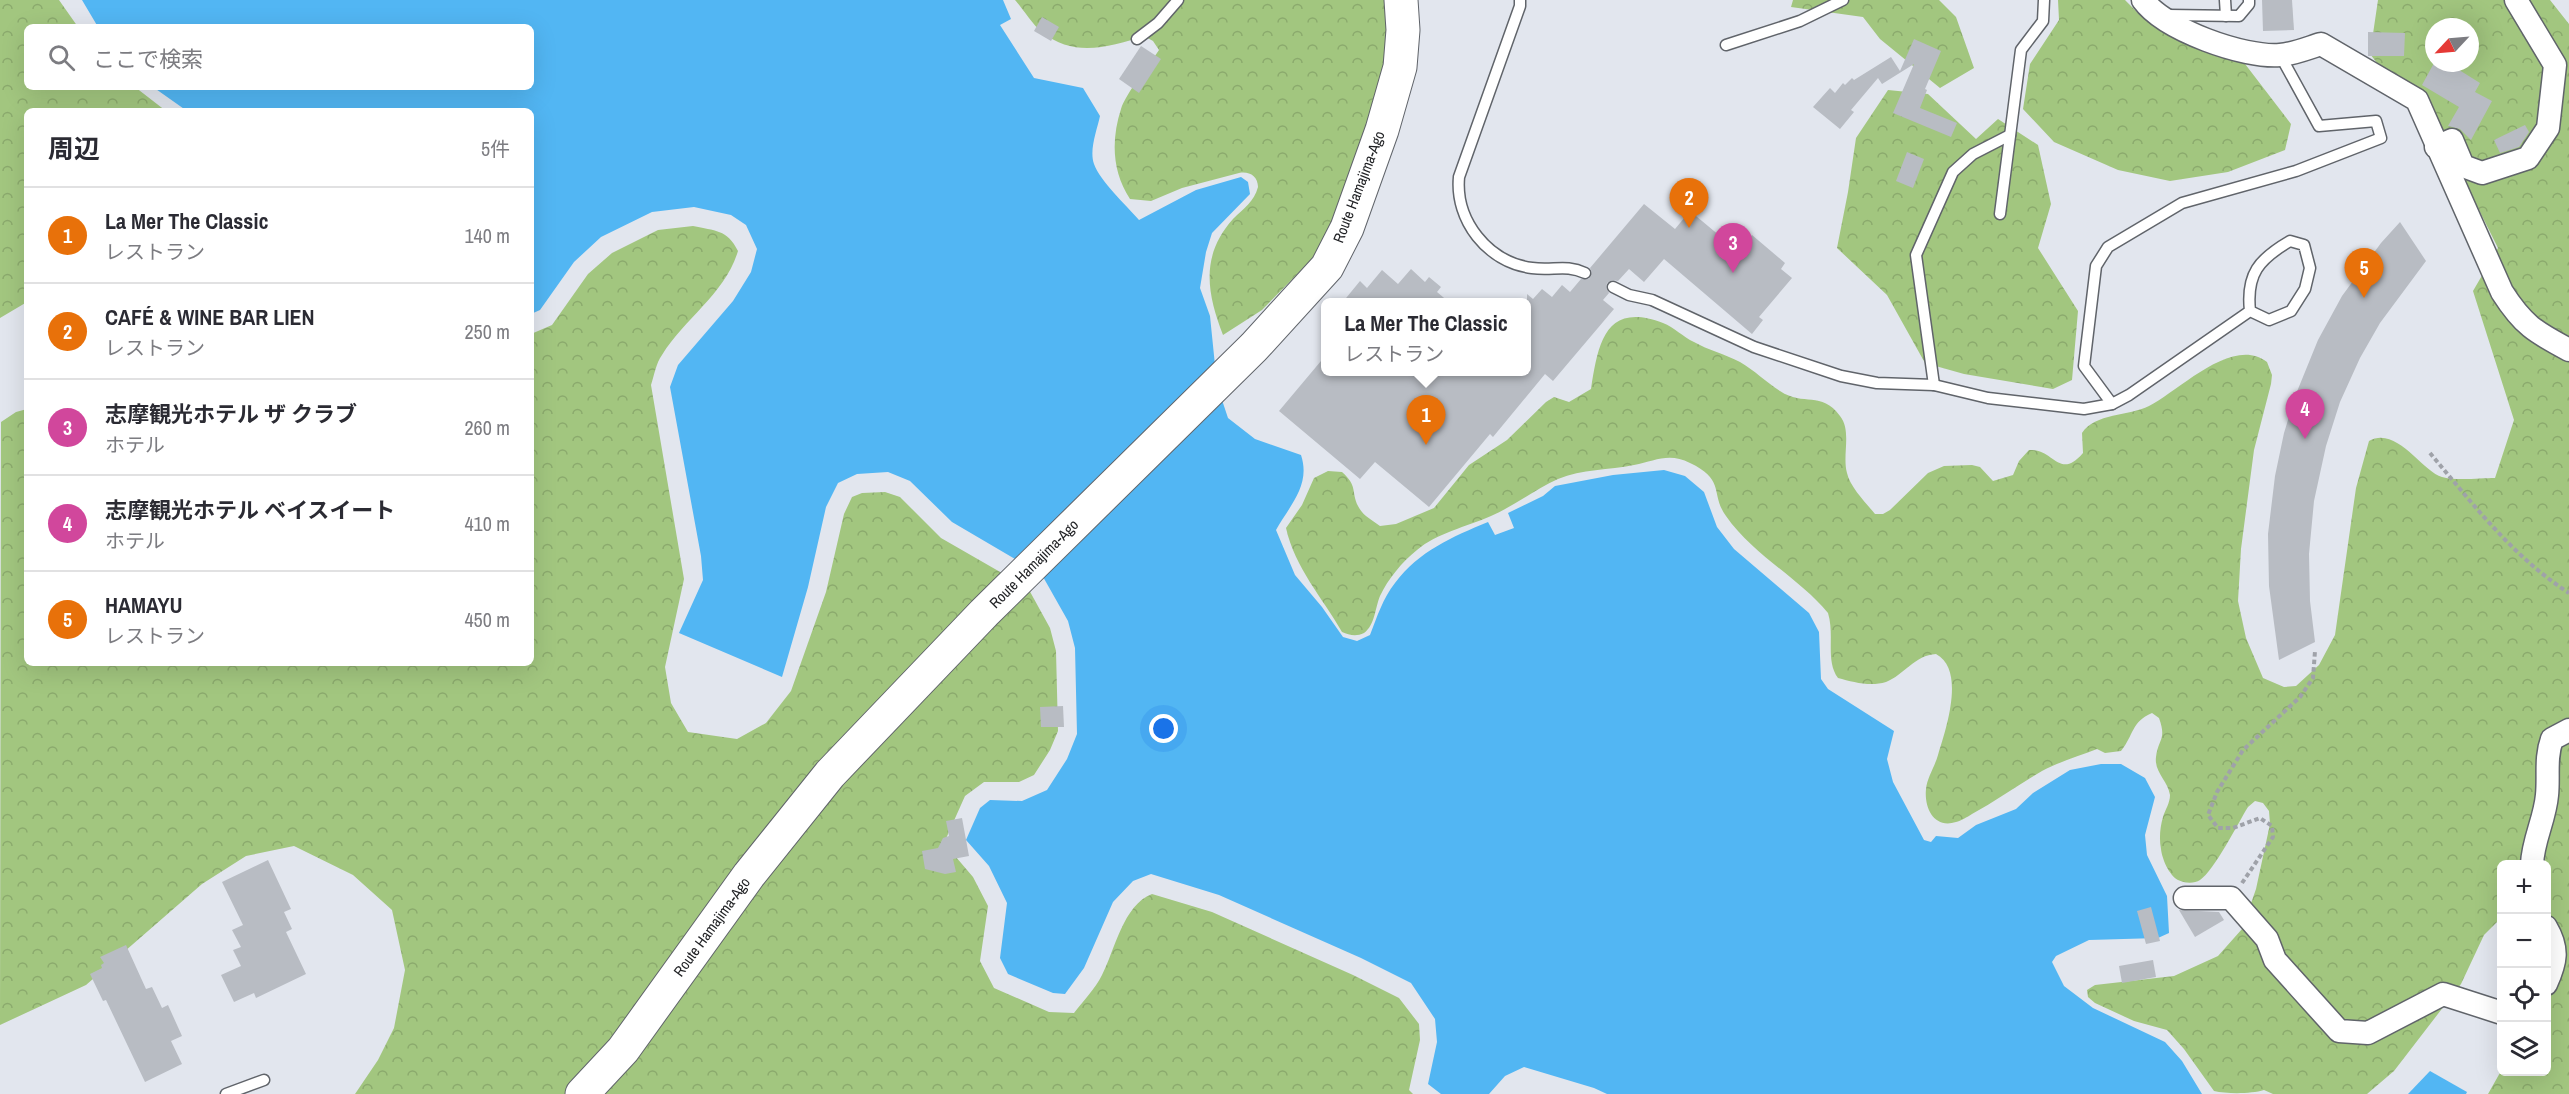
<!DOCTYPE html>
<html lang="ja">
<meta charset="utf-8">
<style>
body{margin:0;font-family:"Archivo Narrow","Noto Sans JP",sans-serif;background:#f7f7f7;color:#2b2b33}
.controls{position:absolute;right:18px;bottom:18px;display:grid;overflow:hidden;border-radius:9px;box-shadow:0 6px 24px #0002}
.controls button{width:54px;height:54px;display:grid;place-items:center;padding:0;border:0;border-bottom:2px solid #e1e1e2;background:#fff;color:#2b2b33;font:30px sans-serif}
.compass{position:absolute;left:2425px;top:18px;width:54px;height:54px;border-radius:50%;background:#fff;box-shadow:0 6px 24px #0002;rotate:244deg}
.you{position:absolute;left:1164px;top:729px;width:21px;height:21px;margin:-15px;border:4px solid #fff;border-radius:50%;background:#1a73e8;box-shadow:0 0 0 9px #1a73e833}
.badge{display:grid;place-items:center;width:39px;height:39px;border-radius:50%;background:#db2777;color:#fff;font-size:20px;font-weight:700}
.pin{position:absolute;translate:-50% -50px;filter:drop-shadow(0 2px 3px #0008)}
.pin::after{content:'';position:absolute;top:32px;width:21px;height:18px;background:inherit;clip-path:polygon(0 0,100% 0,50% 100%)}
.popup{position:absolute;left:1321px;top:298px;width:210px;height:78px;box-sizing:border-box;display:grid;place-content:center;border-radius:9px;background:#fff;filter:drop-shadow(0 2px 4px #0005);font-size:20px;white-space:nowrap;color:#7c7c81}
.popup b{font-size:22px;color:#2b2b33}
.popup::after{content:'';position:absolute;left:50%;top:100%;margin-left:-12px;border:12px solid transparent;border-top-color:#fff}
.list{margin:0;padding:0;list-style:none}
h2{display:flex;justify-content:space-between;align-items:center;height:78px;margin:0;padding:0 24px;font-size:26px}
h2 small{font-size:20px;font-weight:400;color:#7c7c81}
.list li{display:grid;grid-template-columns:39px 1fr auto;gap:18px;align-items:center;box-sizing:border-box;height:96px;padding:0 24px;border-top:2px solid #e1e1e2}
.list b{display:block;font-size:22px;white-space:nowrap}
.list p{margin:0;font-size:20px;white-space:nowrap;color:#7c7c81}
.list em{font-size:20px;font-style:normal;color:#7c7c81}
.icon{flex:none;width:33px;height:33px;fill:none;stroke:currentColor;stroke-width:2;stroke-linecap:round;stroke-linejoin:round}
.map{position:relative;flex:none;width:2569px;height:1094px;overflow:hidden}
.search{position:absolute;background:#fff;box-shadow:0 6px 24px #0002;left:24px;top:24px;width:510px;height:66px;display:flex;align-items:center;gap:15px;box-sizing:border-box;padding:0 21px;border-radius:9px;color:#7c7c81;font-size:22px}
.panel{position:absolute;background:#fff;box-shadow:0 6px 24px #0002;left:24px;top:108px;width:510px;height:558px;border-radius:9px}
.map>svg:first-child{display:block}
.forest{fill:url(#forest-crowns);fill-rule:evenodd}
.water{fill:#52b6f3}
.building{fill:#b8bcc3}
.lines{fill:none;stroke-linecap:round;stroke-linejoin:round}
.lane-casing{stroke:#60646a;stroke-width:13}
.street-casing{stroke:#60646a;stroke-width:25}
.primary-casing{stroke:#60646a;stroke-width:35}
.path{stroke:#9fa2a9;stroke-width:4;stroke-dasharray:4.5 3;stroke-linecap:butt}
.lane{stroke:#fff;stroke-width:10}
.street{stroke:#fff;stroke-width:22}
.primary{stroke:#fff;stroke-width:33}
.labels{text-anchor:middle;stroke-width:6;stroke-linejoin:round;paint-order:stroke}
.street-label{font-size:15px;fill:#1f2023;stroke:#fff}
</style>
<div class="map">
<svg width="2569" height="1094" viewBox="0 0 2569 1094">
<defs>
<pattern id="forest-crowns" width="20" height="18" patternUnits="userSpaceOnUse" patternTransform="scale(1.5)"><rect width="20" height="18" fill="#a2c67f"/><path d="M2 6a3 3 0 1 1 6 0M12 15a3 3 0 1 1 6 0" fill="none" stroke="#8baa6d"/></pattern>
</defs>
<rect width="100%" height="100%" fill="#e2e6ee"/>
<g class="forest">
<polygon points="0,0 59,0 78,27 27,27 27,87 135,87 166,111 27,111 27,302 0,318"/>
<path d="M1015 0H1386L1387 69 1359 178 1321 250 1262 310 1223 335C1207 293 1200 256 1233 219 1244 208 1254 202 1258 187 1258 176 1249 171 1239 173L1182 188 1151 201 1130 199C1112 172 1111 140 1121 109 1126 93 1149 65 1159 50L1153 41 1144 36C1109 47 1074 58 1042 32 1032 24 1024 10 1015 0Z"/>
<polygon points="1793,0 1939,0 1956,17 1974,68 1940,88 1880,39 1863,17 1791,7"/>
<polygon points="2058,0 2125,0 2138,13 2190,46 2242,60 2291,124 2285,150 2228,172 2170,181 2118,170 2054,142 2023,109 2030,64 2059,20"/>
<path d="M2378 0H2550L2569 24V1094H2488L2501 1071 2546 1072V864H2502L2501 918 2484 935 2461 984 2394 1071 2367 1094H2273L2264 1090C2251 1094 2227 1094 2214 1091L2184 1049 2167 1030 2134 1021 2095 1003 2088 997 2087 990 2095 985 2174 976 2218 956 2242 929 2256 889 2270 824 2269 811 2263 803 2255 801 2248 807C2238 823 2214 871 2200 880 2194 884 2184 883 2178 880 2169 875 2162 859 2161 849 2159 839 2160 827 2163 817 2165 810 2170 803 2170 795 2168 781 2154 772 2156 757 2158 739 2167 740 2159 718L2152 713C2131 722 2134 735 2121 751L2105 753 2097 749C2079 756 2059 762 2042 771 2018 785 1996 801 1972 814 1967 817 1961 821 1956 822 1934 829 1924 808 1926 789 1927 778 1935 766 1938 755 1946 729 1966 670 1936 654 1915 655 1904 675 1886 682 1870 687 1853 682 1838 678 1825 660 1835 636 1828 613 1798 577 1753 555 1726 516 1710 494 1726 480 1690 463 1669 452 1655 461 1634 465 1609 470 1582 469 1558 479 1534 490 1514 506 1491 516 1466 527 1437 533 1417 550 1402 562 1388 579 1380 596 1375 608 1375 625 1364 633 1356 637 1349 635 1342 632 1322 597 1295 568 1286 528L1302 505 1314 478 1328 471 1342 472C1358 486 1351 492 1358 506 1363 516 1372 520 1380 526L1396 524 1434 508 1469 465 1507 440 1546 402 1554 397 1569 402 1591 389C1598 344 1605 301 1663 323 1674 327 1683 337 1694 342 1708 350 1725 354 1740 362 1754 370 1766 382 1780 391 1804 407 1821 390 1840 416 1852 431 1842 455 1847 473 1850 487 1866 503 1875 514H1883L1890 510 1928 473 1944 466 1972 465 1980 467 1993 481 2013 475 2019 461 2029 450C2054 448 2059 481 2083 453L2082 433C2095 413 2129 416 2149 406 2178 392 2232 335 2267 362L2272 375 2271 384 2254 450 2241 549 2238 601 2246 638 2263 678 2284 687 2296 686 2319 665 2335 635 2356 488 2369 441C2396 425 2422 471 2442 477 2455 481 2481 478 2495 478L2514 420 2473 291 2498 248 2455 162 2370 54ZM2434 27H2470V63H2434Z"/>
<polygon points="1888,90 1928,94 1976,139 1998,119 2038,145 2051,204 2038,248 2078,311 2072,380 2053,389 1964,374 1925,363 1887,295 1837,248 1848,192 1856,138"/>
<path d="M693 226C715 231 727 229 738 251 725 294 685 318 662 355 656 363 654 376 651 385L684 579 665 667 671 703 688 732 737 739 766 723 791 691 826 592 844 514 852 497 862 493 885 492 900 497 941 538 1028 588 1050 628 1056 651 1058 731 1050 750 1034 775 1019 782H984L965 796 944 843 973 877 988 906 980 961 994 988 1049 1012 1074 1013C1083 1001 1095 989 1102 975 1115 950 1123 905 1152 894L1212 912 1353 975 1399 998 1419 1024 1420 1040 1409 1090 1413 1094H355L378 1060 394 1028 405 970 392 910 353 875 294 846 246 856 202 884 86 985 0 1025 1 422 16 412 27 409V663H531V334L552 325 588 274 612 253 658 230Z"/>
</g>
<g class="water">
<path d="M82 0H1003L1011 19 1000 25 1034 78 1083 88 1100 116C1097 130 1089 150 1094 164 1100 181 1126 205 1139 220L1196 190 1241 177 1248 182 1250 194 1212 233 1206 252 1200 288 1210 316 1217 385 1228 418 1255 439 1301 455C1311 485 1290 505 1276 530L1295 575 1322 607 1343 637 1357 641 1370 635C1377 617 1383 598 1395 583 1419 551 1452 537 1488 522L1495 535 1514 528 1508 513 1543 496 1555 486 1613 475 1664 470 1685 476 1704 492 1717 527 1734 549 1809 613 1819 632 1821 679 1828 689 1894 731 1887 759 1893 782 1924 840 1931 842 1936 836 1958 838 1976 825 2016 809 2033 793 2070 770 2101 764H2121L2145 778 2155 797 2145 835 2147 855 2167 896 2169 933 2158 938 2089 940 2056 956 2052 962 2064 986 2093 1008 2165 1042 2182 1061 2202 1094H1607L1594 1088 1524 1067 1505 1076 1489 1094H1441L1428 1084 1437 1042 1435 1019 1411 983 1361 958 1219 895 1151 874 1133 881 1113 902 1084 968 1065 994 1053 993 1008 974 1000 958 1007 903 989 866 966 840 980 808 990 800 1022 801 1047 790 1067 759 1077 734 1075 648 1068 621 1042 575 952 522 910 481 888 472 857 474 838 483 826 507 808 587 782 677 679 633 703 580 701 556 670 387 678 365 733 301 751 272 757 249 746 225 731 215 694 207 652 212 601 237 574 262 540 310 531 314V111H187L153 87H531V27H98Z"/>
<polygon points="2430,1071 2467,1092 2466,1094 2408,1094"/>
</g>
<g class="building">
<polygon points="2262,0 2292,0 2294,30 2263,31"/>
<polygon points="1042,17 1059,27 1051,41 1034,31"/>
<polygon points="2368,32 2405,33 2404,56 2368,56"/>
<polygon points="1914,39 1941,51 1925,89 1927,90 1920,108 1957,123 1951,137 1893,113 1914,64 1882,84 1878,78 1851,110 1854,112 1840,129 1813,107 1830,88 1835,93 1843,83 1845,85 1852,78 1854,80 1891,57 1900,71"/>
<polygon points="1141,46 1161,59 1139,93 1119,79"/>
<polygon points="2434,63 2448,63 2480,83 2475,92 2492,101 2471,140 2460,129 2448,126 2459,107 2422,85"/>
<polygon points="2525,125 2529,132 2519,147 2500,153 2494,140"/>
<polygon points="1907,152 1924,159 1913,188 1896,181"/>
<polygon points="1644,204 1675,229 1690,211 1738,251 1752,235 1785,263 1781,269 1792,278 1759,317 1763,320 1752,334 1664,259 1644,282 1629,269 1618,281 1612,280 1607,283 1606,288 1609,293 1603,300 1614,309 1553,381 1545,374 1493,437 1490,434 1429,507 1375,462 1360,479 1279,411 1326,355 1326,372 1527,372 1527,294 1533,299 1542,289 1552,297 1562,285 1570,292 1581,279 1589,279 1592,272 1590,268"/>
<polygon points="2400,222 2426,261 2380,323 2360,358 2340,402 2326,446 2314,501 2309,554 2310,601 2315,642 2279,660 2269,586 2268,534 2275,476 2284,433 2296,394 2318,340 2342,296 2381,243"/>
<polygon points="1411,269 1425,282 1429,277 1441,287 1437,292 1450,303 1342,303 1360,281 1367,288 1382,270 1398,284"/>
<polygon points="1063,706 1064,727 1041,727 1040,707"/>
<polygon points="962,818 969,856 953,859 956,872 945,874 925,869 922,851 938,848 943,838 949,836 946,821"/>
<polygon points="268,860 291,909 284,912 292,929 286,932 306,974 256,998 254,993 234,1002 221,975 241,966 233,950 241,947 232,930 243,925 222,882"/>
<polygon points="2151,907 2160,941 2146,944 2137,911"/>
<polygon points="2179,910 2219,912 2224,920 2195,937"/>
<polygon points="126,945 146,989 152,987 162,1008 168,1005 182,1036 171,1041 182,1064 145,1082 106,1000 103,1001 90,974 102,968 101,965 104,963 100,957"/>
<polygon points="2153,960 2156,977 2122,983 2119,966"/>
</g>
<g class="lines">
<g class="lane-casing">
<g id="lane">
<path d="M1520 0V6L1459 177C1455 220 1487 262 1532 268 1553 271 1566 264 1585 273"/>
<polyline points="2225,0 2226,16"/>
<polyline points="2168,15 2239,16 2249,4 2249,0"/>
<polyline points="1137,39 1158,23 1178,0"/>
<polyline points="1726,45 1800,21 1843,0"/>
<polyline points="2000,214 2021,50 2043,21 2044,0"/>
<path d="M1613 287 1629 295 1652 300 1754 347 1841 376 1877 383 1934 385 1988 398 2084 409 2112 404 2129 395 2250 311C2246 274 2259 259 2290 241L2304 245 2310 268 2305 289 2291 311 2269 320 2250 311"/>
<polyline points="1934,385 1916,255 1953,172 1973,154 2010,135"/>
<polyline points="2112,404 2084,366 2096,266 2108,247 2182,203 2296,171 2381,138 2376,121 2319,126 2280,55"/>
<polyline points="226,1094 264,1080"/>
</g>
</g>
<g class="street-casing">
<g id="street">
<path d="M2143 0C2165 30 2244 58 2280 55 2294 54 2308 48 2321 44L2417 100 2502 292C2523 325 2535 332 2569 350"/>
<polyline points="2436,147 2452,140 2463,166 2482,173 2528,158 2548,128 2555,65 2516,0"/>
<path d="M2532 864C2533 840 2545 819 2547 795 2549 776 2545 758 2552 739L2569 730"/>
<polyline points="2185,898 2231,898 2267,939 2275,960 2339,1031 2368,1033 2443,994 2502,1013"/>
<path d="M2546 927C2559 949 2556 962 2546 984"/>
</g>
</g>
<g class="primary-casing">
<polyline id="primary" points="582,1094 623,1050 749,875 830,774 984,613 1254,347 1327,267 1347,228 1382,130 1400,67 1403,30 1401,0"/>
</g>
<g class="path">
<path d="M2430 453C2472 503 2513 557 2569 593"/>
<polyline points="2242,883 2273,837 2272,826 2260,818 2233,828 2218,828 2208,815 2217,792 2243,750 2300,697 2313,678 2315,651"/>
</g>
<use href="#lane" class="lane"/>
<use href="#street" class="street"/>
<use href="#primary" class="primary"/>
</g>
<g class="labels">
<g class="street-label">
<text transform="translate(1359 187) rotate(-69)" y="5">Route Hamajima-Ago</text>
<text transform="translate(1034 564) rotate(-45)" y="5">Route Hamajima-Ago</text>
<text transform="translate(712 927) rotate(-54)" y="5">Route Hamajima-Ago</text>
</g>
</g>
</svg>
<div class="controls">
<button>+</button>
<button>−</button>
<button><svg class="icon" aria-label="locate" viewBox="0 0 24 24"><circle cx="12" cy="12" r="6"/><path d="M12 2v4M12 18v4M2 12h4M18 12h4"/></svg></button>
<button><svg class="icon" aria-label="layers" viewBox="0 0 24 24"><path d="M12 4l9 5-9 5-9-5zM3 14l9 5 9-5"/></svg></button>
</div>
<svg class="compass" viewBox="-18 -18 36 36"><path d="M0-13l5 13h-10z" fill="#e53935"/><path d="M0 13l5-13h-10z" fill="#7c7c81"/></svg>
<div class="you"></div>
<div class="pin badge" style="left:1426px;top:445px;background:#e8710a">1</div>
<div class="popup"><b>La Mer The Classic</b>レストラン</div>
<div class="pin badge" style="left:1689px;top:228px;background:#e8710a">2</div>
<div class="pin badge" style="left:1733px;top:273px;background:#d1479c">3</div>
<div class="pin badge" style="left:2305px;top:439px;background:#d1479c">4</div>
<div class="pin badge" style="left:2364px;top:298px;background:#e8710a">5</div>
<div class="search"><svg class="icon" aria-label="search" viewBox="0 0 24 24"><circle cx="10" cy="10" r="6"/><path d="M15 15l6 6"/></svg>ここで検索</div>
<section class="panel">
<h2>周辺<small>5件</small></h2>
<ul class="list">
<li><span class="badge" style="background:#e8710a">1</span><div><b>La Mer The Classic</b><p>レストラン</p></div><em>140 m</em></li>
<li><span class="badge" style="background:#e8710a">2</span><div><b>CAFÉ &amp; WINE BAR LIEN</b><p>レストラン</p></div><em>250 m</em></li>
<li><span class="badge" style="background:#d1479c">3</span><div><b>志摩観光ホテル ザ クラブ</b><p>ホテル</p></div><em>260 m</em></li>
<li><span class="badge" style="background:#d1479c">4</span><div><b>志摩観光ホテル ベイスイート</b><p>ホテル</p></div><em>410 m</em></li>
<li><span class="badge" style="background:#e8710a">5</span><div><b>HAMAYU</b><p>レストラン</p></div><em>450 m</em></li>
</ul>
</section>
</div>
